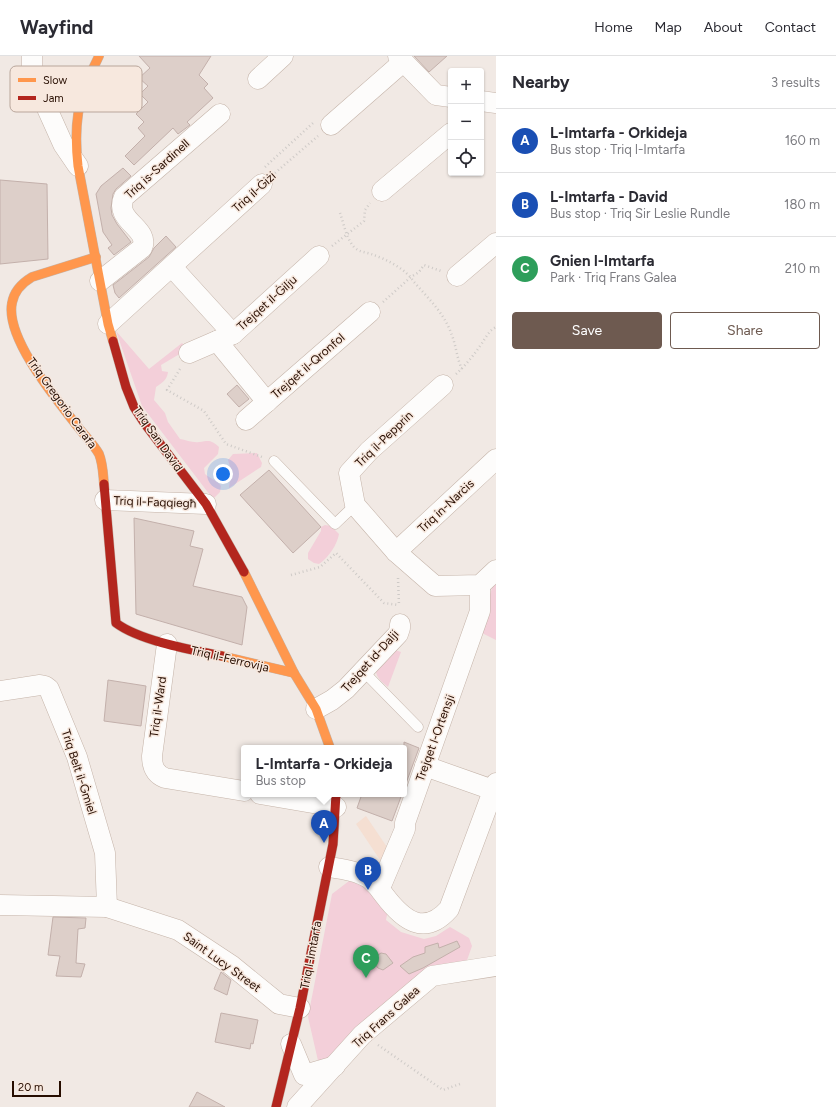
<!DOCTYPE html>
<meta charset="utf-8">
<style>
body{margin:0;font-family:Figtree,sans-serif;background:#f2f2f3;color:#2b2b33}
.controls{position:absolute;right:12px;top:12px;display:grid;overflow:hidden;border-radius:4px;box-shadow:0 1px 3px #0004}
.controls button{width:36px;height:36px;display:grid;place-items:center;padding:0;border:0;border-bottom:1px solid #e1e1e2;background:#fff;color:#2b2b33;font:20px sans-serif}
.scale{position:absolute;left:12px;bottom:10px;width:49px;box-sizing:border-box;padding-left:4px;border:2px solid #270d00;border-top:0;font-size:11px;line-height:14px;white-space:nowrap;color:#270d00;-webkit-text-stroke:3px #f7e8de;paint-order:stroke}
.you{position:absolute;left:223px;top:418px;width:14px;height:14px;margin:-10px;border:3px solid #fff;border-radius:50%;background:#1a73e8;box-shadow:0 0 0 6px #1a73e833}
.badge{display:grid;place-items:center;width:26px;height:26px;border-radius:50%;background:#6e5a50;color:#fff;font-size:13px;font-weight:700}
.pin{position:absolute;translate:-50% -33px;filter:drop-shadow(0 1px 2px #0008)}
.pin::after{content:'';position:absolute;top:21px;width:14px;height:12px;background:inherit;clip-path:polygon(0 0,100% 0,50% 100%)}
.popup{position:absolute;left:241px;top:689px;width:166px;height:52px;box-sizing:border-box;display:grid;place-content:center;border-radius:4px;background:#fff;filter:drop-shadow(0 1px 3px #0005);font-size:13px;white-space:nowrap;color:#7c7c81}
.popup b{font-size:15px;color:#2b2b33}
.popup::after{content:'';position:absolute;left:50%;top:100%;margin-left:-8px;border:8px solid transparent;border-top-color:#fff}
.list{margin:0;padding:0;list-style:none}
h2{display:flex;justify-content:space-between;align-items:center;height:52px;margin:0;padding:0 16px;font-size:17px}
h2 small{font-size:13px;font-weight:400;color:#7c7c81}
.list li{display:grid;grid-template-columns:26px 1fr auto;gap:12px;align-items:center;box-sizing:border-box;height:64px;padding:0 16px;border-top:1px solid #e1e1e2}
.list b{display:block;font-size:15px;white-space:nowrap}
.list p{margin:0;font-size:13px;white-space:nowrap;color:#7c7c81}
.list em{font-size:13px;font-style:normal;color:#7c7c81}
.actions{display:flex;gap:8px;padding:12px 16px}
.actions a{flex:1;padding:9px 0;border:1px solid #6e5a50;border-radius:4px;text-align:center;font-size:14px;color:#6e5a50}
.actions .main{background:#6e5a50;color:#fff}
.icon{flex:none;width:22px;height:22px;fill:none;stroke:currentColor;stroke-width:2;stroke-linecap:round;stroke-linejoin:round}
.map{position:relative;flex:none;width:496px;height:1051px;overflow:hidden}
header{display:flex;align-items:center;gap:24px;box-sizing:border-box;height:56px;padding:0 20px;background:#fff;border-bottom:1px solid #e1e1e2}
header strong{font-size:19px}
nav{display:flex;gap:22px;margin-inline-start:auto;font-size:14px}
main{display:flex}
aside{flex:1;background:#fff}
.map>svg:first-child{display:block}
.built{fill:#f5dfd2}
.green{fill:#f3cfd9}
.building{fill:#ddcfc9;stroke:#c3b0ab}
.lines{fill:none;stroke-linecap:round;stroke-linejoin:round}
.lane-casing{stroke:#c5b4a9;stroke-width:11}
.street-casing{stroke:#c5b4a9;stroke-width:21}
.slow-casing{stroke:#c5b4a9;stroke-width:10}
.jam-casing{stroke:#c5b4a9;stroke-width:10}
.path{stroke:#cecac7;stroke-width:2.5;stroke-dasharray:1 3;stroke-linecap:butt}
.lane{stroke:#fdfcfb;stroke-width:10}
.street{stroke:#fdfcfb;stroke-width:20}
.slow{stroke:#ff974d;stroke-width:9}
.jam{stroke:#b3261e;stroke-width:9}
.labels{text-anchor:middle;stroke-width:3;stroke-linejoin:round;paint-order:stroke}
.street-label{font-size:12px;fill:#270d00;stroke:#f7e8de}
.key{fill:#f7e8de;stroke:#b9a69b;stroke-width:1}
.key-label{font-size:11px;fill:#270d00}
</style>
<header>
<strong>Wayfind</strong>
<nav><a>Home</a><a>Map</a><a>About</a><a>Contact</a></nav>
</header>
<main>
<div class="map">
<svg width="496" height="1051" viewBox="0 0 496 1051">
<rect width="100%" height="100%" fill="#f1e9e4"/>
<polygon class="built" points="366,760 391,797 380,804 356,768"/>
<g class="green">
<path d="M116 275 149 313 182 287 188 293 161 309 162 315 168 316C167 324 162 327 156 331L154 344 165 357 168 366 180 383C186 384 193 387 199 386 209 385 210 383 219 391L218 398 204 412 205 418C211 423 217 424 221 430L220 436 213 443 142 350Z"/>
<polygon points="257,397 262,407 261,411 229,432 231,414 228,404 233,398"/>
<path d="M325 469 331 470 339 478C337 489 329 501 319 508L314 507 308 503V497L321 475V471Z"/>
<polygon points="494,526 496,529 496,584 478,575"/>
<path d="M392 593 401 596 388 631C367 615 377 608 392 593Z"/>
<polygon points="349,825 373,833 388,854 386,864 401,876 424,883 436,880 450,871 469,882 472,890 465,910 382,954 319,1009 308,961 332,838"/>
</g>
<g class="building">
<polygon points="139,0 211,0 199,19 208,28 204,32 213,42 187,66 190,69 178,78 173,72 134,109 125,100 145,80 138,72 144,66 136,58 148,46 140,38 148,30 139,22 150,12"/>
<polygon points="414,0 447,0 429,16"/>
<polygon points="123,112 131,120 116,133 113,138 111,152 112,159 117,168 131,186 114,199 108,192 112,189 103,176 96,138 101,130"/>
<polygon points="0,124 47,128 48,203 0,208"/>
<polygon points="166,180 176,191 119,242 115,237 113,229 149,201 154,192"/>
<polygon points="237,329 249,343 239,351 227,338"/>
<polygon points="269,414 321,471 293,497 240,439"/>
<polygon points="134,462 194,475 190,490 203,493 193,530 242,541 247,551 242,589 136,558"/>
<polygon points="108,624 146,630 141,670 104,665"/>
<polygon points="404,686 419,692 405,730 404,730"/>
<polygon points="362,738 402,738 392,765 357,752"/>
<polygon points="53,861 86,862 85,872 78,873 76,907 85,908 81,921 56,920 60,900 48,899"/>
<polygon points="457,885 460,891 423,912 409,918 400,910 413,901 425,897 425,891 438,887 439,892"/>
<polygon points="381,897 386,898 393,907 383,914 378,912 374,907 375,901"/>
<polygon points="221,916 231,924 227,939 214,933"/>
<polygon points="221,957 258,964 253,988 251,987 250,993 215,986"/>
<polygon points="197,1036 225,1051 189,1051"/>
</g>
<g class="lines">
<g class="lane-casing">
<g id="lane">
<polyline points="274,405 335,468 355,449"/>
<polyline points="363,615 418,671"/>
</g>
</g>
<g class="street-casing">
<g id="street">
<polyline points="32,0 32,12 36,28 63,88 78,110"/>
<polyline points="398,0 436,39 451,41"/>
<polyline points="258,23 283,0"/>
<polyline points="481,45 496,47"/>
<polyline points="331,69 403,6"/>
<polyline points="382,135 451,77"/>
<polyline points="172,211 233,278"/>
<polyline points="457,220 496,187"/>
<path d="M100 225 142 192C151 172 113 165 124 141L220 58"/>
<polyline points="108,268 262,128"/>
<polyline points="217,285 267,346"/>
<polyline points="189,297 233,278 319,200"/>
<polyline points="443,329 369,395 349,417 355,449 396,496 435,530 480,529 496,514"/>
<polyline points="246,364 370,256"/>
<polyline points="105,444 206,448"/>
<polyline points="396,496 496,403"/>
<path d="M167 588 152 700C152 711 155 718 165 722L244 735"/>
<polyline points="0,635 40,629 45,630 49,633 77,701 105,797 107,851"/>
<polyline points="316,653 332,644 346,633 398,578 400,572 400,568"/>
<polyline points="425,710 496,735"/>
<polyline points="260,738 336,751"/>
<path d="M329 811C342 813 358 815 370 823 376 828 380 833 384 839 403 864 424 881 449 853L496 727"/>
<polyline points="380,832 405,773 405,767 480,555 480,529"/>
<polyline points="0,849 107,851 178,874 231,909 279,948 300,952"/>
<polyline points="291,988 304,1019 335,1010"/>
<polyline points="297,1051 362,979 432,920 496,910"/>
</g>
</g>
<g class="slow-casing">
<g id="slow">
<path d="M99 0C94 11 88 22 84 34 75 59 75 84 78 110L108 268 113 285"/>
<path d="M96 201 32 221C22 227 14 235 12 247 5 282 57 344 78 371 85 380 94 389 99 398 103 408 103 418 104 428"/>
<polyline points="244,516 294,617 316,653 330,692"/>
<polyline points="222,600 294,617"/>
</g>
</g>
<g class="jam-casing">
<g id="jam">
<polyline points="113,285 126,331 134,351 145,368 206,448 244,516"/>
<path d="M104 428 116 567C140 585 192 594 222 600"/>
<polyline points="276,1051 300,952 333,788 336,738"/>
</g>
</g>
<g class="path">
<polyline points="265,111 313,67"/>
<polyline points="275,117 318,80"/>
<path d="M340 157C344 168 346 182 354 191 359 196 365 196 371 198 386 203 406 213 414 226 428 242 444 257 451 277 456 288 457 304 462 313"/>
<polyline points="332,190 364,165 365,154 370,147"/>
<polyline points="383,246 411,221 419,216 424,209 441,215"/>
<polyline points="180,313 167,334 204,355 226,388 262,401"/>
<path d="M456 318C465 310 473 300 480 290 486 282 488 275 496 271"/>
<polyline points="291,519 320,511 336,497 384,547 398,549"/>
<polyline points="398,522 399,549"/>
<polyline points="378,989 443,1034 460,1028"/>
</g>
<use href="#lane" class="lane"/>
<use href="#street" class="street"/>
<use href="#slow" class="slow"/>
<use href="#jam" class="jam"/>
</g>
<g class="labels">
<g class="street-label">
<text transform="translate(157 113) rotate(-42)" y="4">Triq is-Sardinell</text>
<text transform="translate(254 136) rotate(-42)" y="4">Triq il-Ġiżi</text>
<text transform="translate(267 247) rotate(-42)" y="4">Trejqet il-Ġilju</text>
<text transform="translate(308 310) rotate(-41)" y="4">Trejqet il-Qronfol</text>
<text transform="translate(62 347) rotate(54)" y="4">Triq Gregorio Carafa</text>
<text transform="translate(158 383) rotate(55)" y="4">Triq San David</text>
<text transform="translate(384 383) rotate(-44)" y="4">Triq il-Pepprin</text>
<text transform="translate(155 446) rotate(2)" y="4">Triq il-Faqqiegħ</text>
<text transform="translate(446 450) rotate(-43)" y="4">Triq in-Narċis</text>
<text transform="translate(230 603) rotate(13)" y="4">Triq il-Ferrovija</text>
<text transform="translate(370 605) rotate(-48)" y="4">Trejqet id-Dalji</text>
<text transform="translate(158 651) rotate(-82)" y="4">Triq il-Ward</text>
<text transform="translate(435 682) rotate(-70)" y="4">Trejqet l-Ortensji</text>
<text transform="translate(79 716) rotate(72)" y="4">Triq Belt il-Ġmiel</text>
<text transform="translate(311 899) rotate(-79)" y="4">Triq l-Imtarfa</text>
<text transform="translate(222 906) rotate(36)" y="4">Saint Lucy Street</text>
<text transform="translate(386 961) rotate(-42)" y="4">Triq Frans Galea</text>
</g>
</g>
<rect x="10" y="10" width="132" height="46" rx="6" class="key"/>
<rect x="18" y="22" width="18" height="4" fill="#ff974d"/>
<rect x="18" y="40" width="18" height="4" fill="#b3261e"/>
<g class="key-label">
<text x="43" y="28">Slow</text>
<text x="43" y="46">Jam</text>
</g>
</svg>
<div class="controls">
<button>+</button>
<button>−</button>
<button><svg class="icon" aria-label="locate" viewBox="0 0 24 24"><circle cx="12" cy="12" r="6"/><path d="M12 2v4M12 18v4M2 12h4M18 12h4"/></svg></button>
</div>
<div class="scale">20 m</div>
<div class="you"></div>
<div class="pin badge" style="left:324px;top:787px;background:#1a4fb4">A</div>
<div class="popup"><b>L-Imtarfa - Orkideja</b>Bus stop</div>
<div class="pin badge" style="left:368px;top:834px;background:#1a4fb4">B</div>
<div class="pin badge" style="left:366px;top:922px;background:#2e9e5b">C</div>
</div>
<aside>
<h2>Nearby<small>3 results</small></h2>
<ul class="list">
<li><span class="badge" style="background:#1a4fb4">A</span><div><b>L-Imtarfa - Orkideja</b><p>Bus stop · Triq l-Imtarfa</p></div><em>160 m</em></li>
<li><span class="badge" style="background:#1a4fb4">B</span><div><b>L-Imtarfa - David</b><p>Bus stop · Triq Sir Leslie Rundle</p></div><em>180 m</em></li>
<li><span class="badge" style="background:#2e9e5b">C</span><div><b>Gnien l-Imtarfa</b><p>Park · Triq Frans Galea</p></div><em>210 m</em></li>
</ul>
<div class="actions"><a class="main">Save</a><a>Share</a></div>
</aside>
</main>
